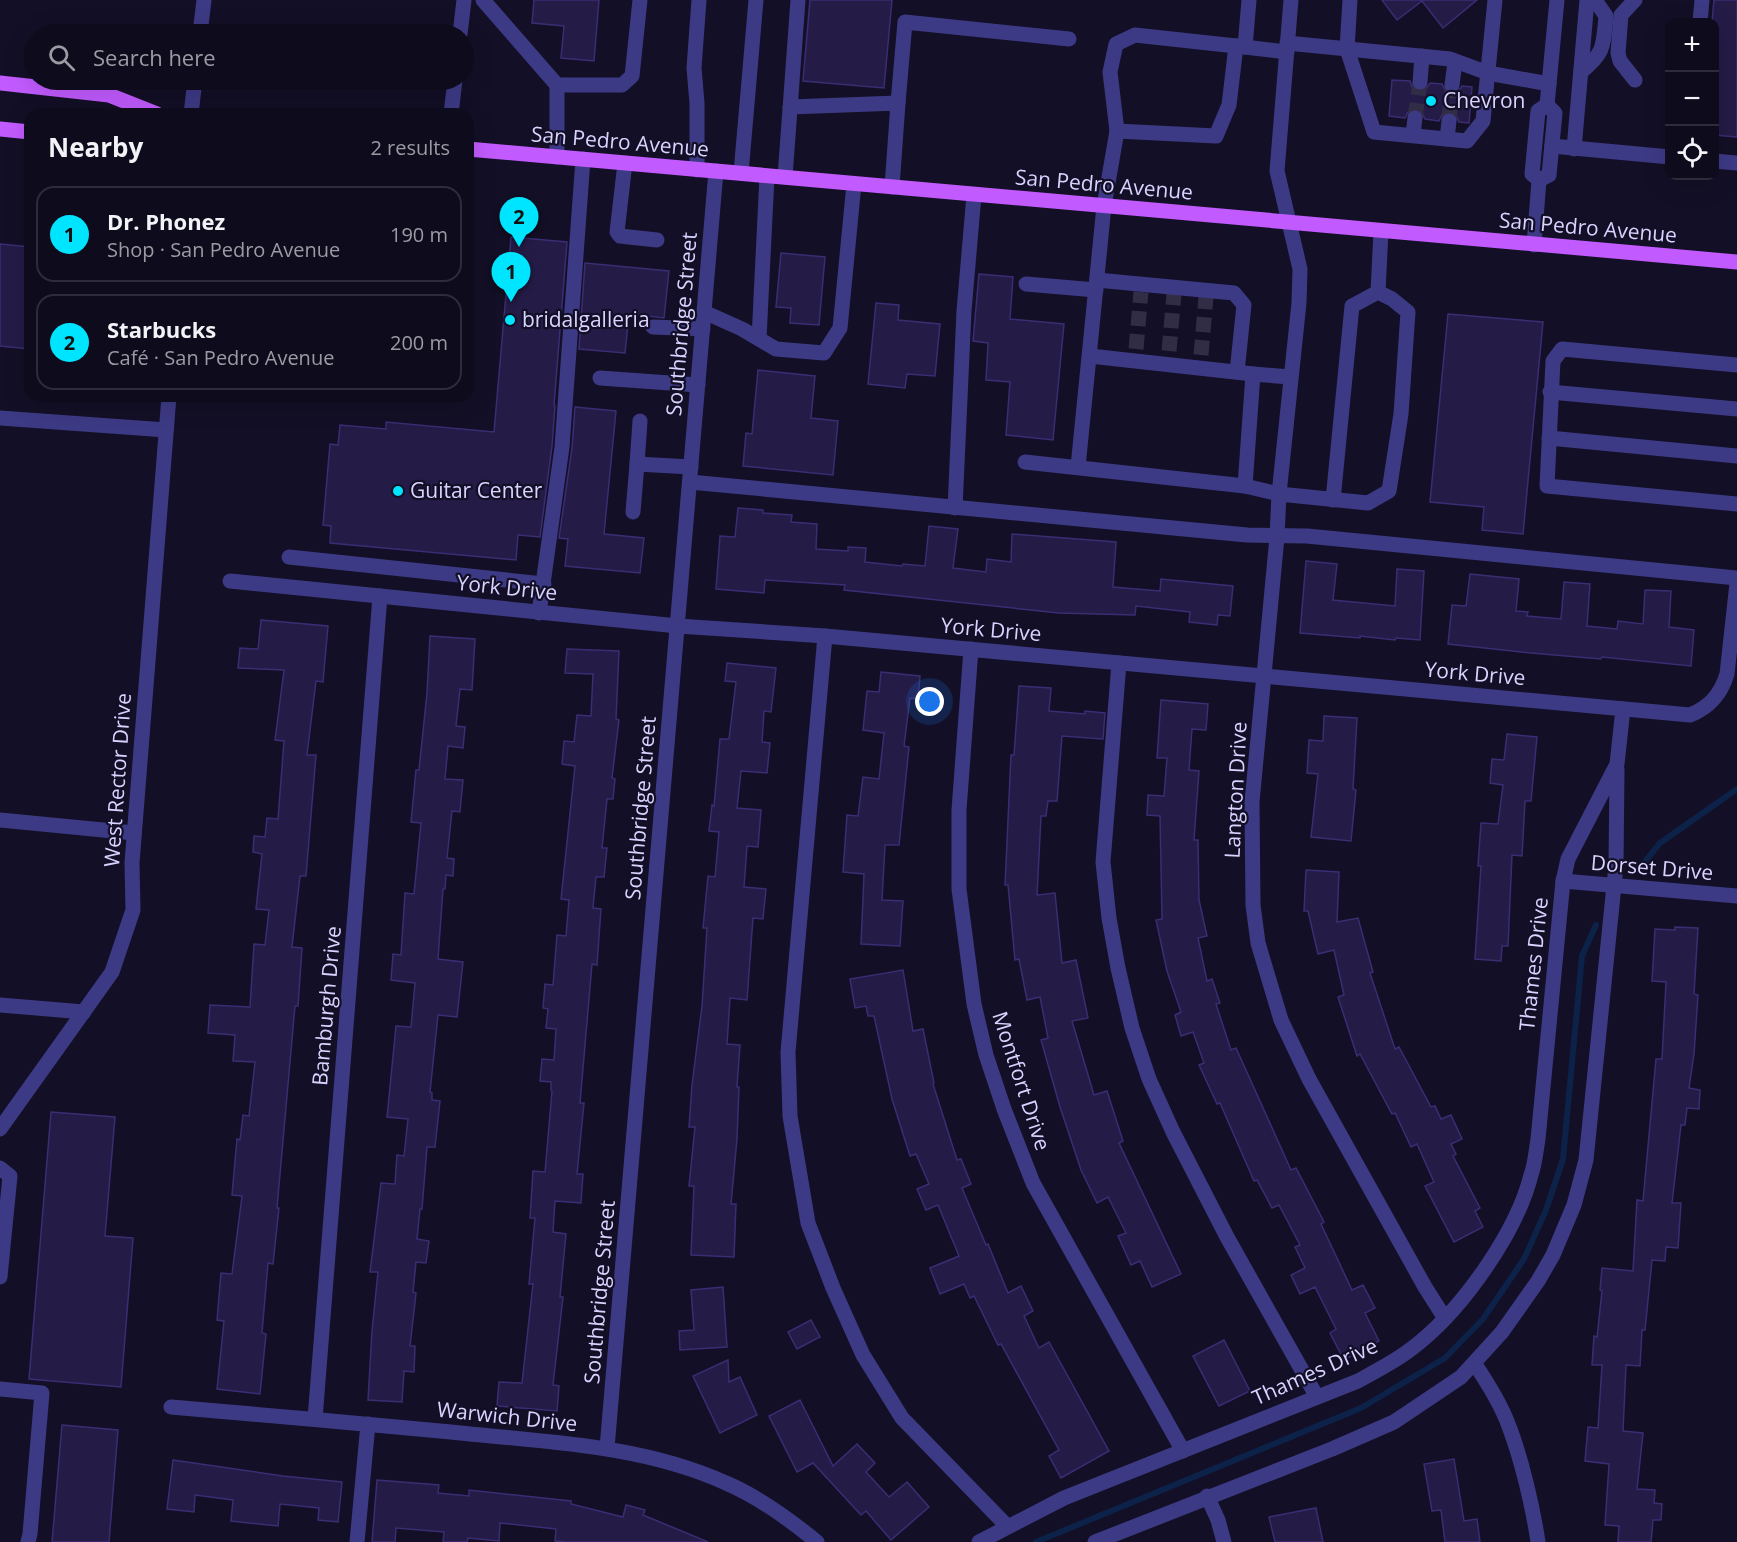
<!DOCTYPE html>
<meta charset="utf-8">
<style>
body{margin:0;font-family:"Open Sans",sans-serif;background:#1c1929;color:#f1f3f6}
.controls{position:absolute;right:18px;top:18px;display:grid;overflow:hidden;border-radius:12px;box-shadow:0 6px 24px #0002}
.controls button{width:54px;height:54px;display:grid;place-items:center;padding:0;border:0;border-bottom:2px solid #2e2b3b;background:#0e0b1c;color:#f1f3f6;font:30px sans-serif}
.you{position:absolute;left:930px;top:702px;width:21px;height:21px;margin:-15px;border:4px solid #fff;border-radius:50%;background:#1a73e8;box-shadow:0 0 0 9px #1a73e833}
.badge{display:grid;place-items:center;width:39px;height:39px;border-radius:50%;background:#00e5ff;color:#111;font-size:20px;font-weight:700}
.pin{position:absolute;translate:-50% -50px;filter:drop-shadow(0 2px 3px #0008)}
.pin::after{content:'';position:absolute;top:32px;width:21px;height:18px;background:inherit;clip-path:polygon(0 0,100% 0,50% 100%)}
.list{margin:0;padding:0;list-style:none}
h2{display:flex;justify-content:space-between;align-items:center;height:78px;margin:0;padding:0 24px;font-size:26px}
h2 small{font-size:20px;font-weight:400;color:#9b9ba3}
.list li{display:grid;grid-template-columns:39px 1fr auto;gap:18px;align-items:center;box-sizing:border-box;height:96px;margin:0 12px 12px;padding:0 12px;border:2px solid #2e2b3b;border-radius:18px}
.list b{display:block;font-size:22px;white-space:nowrap}
.list p{margin:0;font-size:20px;white-space:nowrap;color:#9b9ba3}
.list em{font-size:20px;font-style:normal;color:#9b9ba3}
.icon{flex:none;width:33px;height:33px;fill:none;stroke:currentColor;stroke-width:2;stroke-linecap:round;stroke-linejoin:round}
.map{position:relative;flex:none;width:1737px;height:1542px;overflow:hidden}
.search{position:absolute;background:#0e0b1c;box-shadow:0 6px 24px #0002;left:24px;top:24px;width:450px;height:66px;display:flex;align-items:center;gap:15px;box-sizing:border-box;padding:0 21px;border-radius:33px;color:#9b9ba3;font-size:22px}
.panel{position:absolute;background:#0e0b1c;box-shadow:0 6px 24px #0002;left:24px;top:108px;width:450px;height:294px;border-radius:18px}
.map>svg:first-child{display:block}
.lines{fill:none;stroke-linecap:round;stroke-linejoin:round}
.stream{stroke:#0c2248;stroke-width:6}
.building{fill:#241b47;stroke:#3b2d73;stroke-width:1.5}
.minor-tunnel{stroke:#312d47;stroke-width:15;stroke-dasharray:15 8;stroke-linecap:butt}
.minor{stroke:#3d3a85;stroke-width:15}
.major{stroke:#c25bff;stroke-width:15}
.poi-dot{fill:#00e5ff;stroke:#130f26;stroke-width:2}
.labels{text-anchor:middle;stroke-width:4.5;stroke-linejoin:round;paint-order:stroke}
.poi-label{font-size:21px;fill:#d9d4ff;stroke:#130f26;text-anchor:start}
.street-label{font-size:21px;fill:#d9d4ff;stroke:#130f26}
</style>
<div class="map">
<svg width="1737" height="1542" viewBox="0 0 1737 1542">
<rect width="100%" height="100%" fill="#130f26"/>
<g class="lines">
<g class="stream">
<polyline points="1643,864 1660,843 1737,789"/>
<polyline points="1036,1542 1361,1408 1445,1358 1483,1319 1524,1259 1546,1210 1563,1159 1582,956 1596,925"/>
</g>
</g>
<g class="building">
<polygon points="534,0 599,0 594,61 561,58 564,26 532,23"/>
<polygon points="810,0 892,0 884,88 803,81"/>
<polygon points="1382,0 1477,0 1443,28 1422,1 1397,20"/>
<polygon points="1714,0 1737,0 1737,137 1714,135 1714,22 1712,22"/>
<polygon points="1392,80 1410,81 1412,87 1419,92 1425,90 1430,83 1442,84 1446,92 1451,95 1459,91 1462,86 1472,87 1469,123 1459,122 1455,114 1449,111 1442,115 1439,121 1425,119 1421,111 1416,108 1408,112 1405,118 1389,116"/>
<polygon points="511,237 567,242 554,405 555,406 552,446 540,537 518,535 516,560 330,543 331,526 323,525 330,444 338,445 340,425 386,429 386,422 494,432"/>
<polygon points="0,244 30,247 30,349 0,346"/>
<polygon points="781,253 825,257 819,325 790,323 791,308 776,307"/>
<polygon points="585,263 669,271 664,318 629,314 625,353 579,349"/>
<polygon points="979,274 1013,277 1010,319 1064,324 1053,440 1006,435 1010,382 986,380 988,343 973,341"/>
<polygon points="876,303 899,305 898,320 940,324 935,376 907,374 905,388 868,384"/>
<polygon points="1448,314 1543,322 1523,534 1482,530 1484,507 1430,502"/>
<polygon points="758,370 815,376 811,418 838,421 833,475 743,466 746,433 752,434"/>
<polygon points="575,407 616,411 604,534 644,538 640,573 565,566 568,539 559,538 572,448"/>
<polygon points="738,508 763,510 763,513 792,515 791,522 817,524 816,549 848,551 848,547 866,548 865,562 902,566 903,564 925,566 929,526 958,529 953,568 986,572 987,559 1011,562 1012,534 1116,542 1113,587 1160,591 1161,579 1233,586 1230,616 1218,615 1217,625 1189,622 1190,612 1136,606 1135,615 1059,613 844,590 845,585 765,580 764,593 716,589 720,536 735,537"/>
<polygon points="1306,561 1337,564 1333,600 1395,606 1397,569 1424,571 1420,640 1396,638 1395,640 1360,636 1360,638 1300,633"/>
<polygon points="1470,574 1519,579 1516,611 1528,612 1527,616 1561,619 1564,582 1590,584 1587,626 1617,629 1618,621 1643,624 1645,590 1671,591 1669,627 1694,630 1691,666 1602,657 1601,659 1531,653 1448,644 1452,605 1466,606"/>
<polygon points="261,620 328,626 323,682 316,681 307,755 316,755 306,876 300,876 292,947 302,948 298,1006 295,1006 277,1208 279,1208 273,1264 268,1263 262,1333 266,1334 260,1394 217,1389 224,1321 217,1320 221,1273 232,1274 242,1196 232,1195 237,1139 240,1140 243,1115 249,1116 255,1062 233,1061 235,1035 208,1033 210,1005 250,1007 254,944 265,945 269,910 256,909 262,854 253,852 254,836 265,837 267,818 278,819 284,741 275,740 284,670 238,668 240,648 258,649"/>
<polygon points="430,636 475,639 472,690 460,689 456,726 465,727 463,748 448,746 445,779 463,780 460,812 452,811 447,858 454,859 453,876 446,875 445,889 443,889 438,959 463,962 457,1017 438,1015 430,1092 432,1093 432,1100 440,1101 435,1147 427,1147 422,1209 420,1209 417,1239 429,1241 426,1263 416,1262 413,1292 416,1293 410,1346 415,1346 414,1372 404,1371 402,1402 368,1400 372,1331 378,1272 370,1272 381,1183 395,1184 397,1155 404,1156 408,1119 387,1117 396,1026 411,1027 415,983 391,980 393,954 401,955 405,893 414,894 421,823 411,822 416,770 419,770 427,693"/>
<polygon points="567,649 619,651 616,719 619,720 612,778 615,779 613,799 607,799 602,848 607,848 604,877 596,877 593,908 601,909 597,965 592,964 580,1103 584,1103 577,1174 583,1174 581,1203 555,1201 553,1232 566,1234 560,1297 563,1297 553,1385 559,1386 557,1411 497,1406 499,1382 522,1383 533,1284 529,1284 535,1218 530,1218 533,1171 545,1172 552,1091 551,1090 551,1082 540,1081 542,1059 554,1060 556,1029 546,1028 548,1009 543,1008 545,984 553,985 557,935 566,936 569,900 561,899 575,766 562,764 564,741 574,742 577,715 591,716 593,674 565,673"/>
<polygon points="727,663 776,668 771,712 764,711 762,742 770,743 767,773 741,771 737,808 761,810 758,847 747,846 744,887 766,889 763,919 753,918 747,1000 730,998 727,1044 740,1045 737,1087 739,1087 737,1139 731,1204 736,1204 734,1257 691,1255 694,1186 689,1186 695,1127 689,1127 692,1085 702,1006 707,928 703,928 708,876 715,877 719,832 709,831 712,805 714,806 720,739 729,739 736,682 725,681"/>
<polygon points="881,672 920,676 918,699 910,698 904,746 909,747 899,845 885,845 882,900 903,901 900,946 861,944 864,874 843,872 847,815 858,816 863,777 879,779 884,733 863,730 867,691 879,692"/>
<polygon points="1019,686 1051,688 1049,711 1085,714 1085,711 1105,713 1103,739 1062,736 1057,801 1048,801 1046,816 1041,816 1037,895 1055,893 1062,963 1076,960 1088,1018 1072,1021 1094,1095 1107,1091 1123,1141 1119,1143 1181,1274 1152,1287 1140,1261 1131,1265 1118,1236 1126,1233 1108,1197 1097,1203 1081,1170 1060,1107 1041,1040 1048,1038 1040,997 1027,1000 1019,959 1015,960 1008,885 1005,885 1011,755 1014,755"/>
<polygon points="1161,700 1208,704 1206,730 1192,729 1189,770 1199,771 1194,840 1198,840 1199,900 1207,936 1198,938 1207,981 1212,979 1220,1003 1216,1004 1231,1050 1236,1048 1291,1170 1296,1168 1324,1222 1321,1224 1352,1290 1363,1285 1375,1308 1365,1313 1379,1341 1344,1360 1330,1333 1336,1329 1315,1287 1300,1294 1291,1275 1305,1268 1295,1247 1300,1245 1279,1205 1272,1208 1257,1180 1254,1181 1220,1103 1217,1104 1199,1065 1204,1063 1193,1032 1181,1036 1175,1015 1181,1012 1167,971 1156,920 1162,919 1160,816 1147,815 1148,795 1164,796 1167,758 1157,758"/>
<polygon points="1324,716 1357,718 1353,789 1356,790 1351,841 1311,837 1318,774 1307,773 1309,740 1323,741"/>
<polygon points="1507,734 1537,737 1531,801 1525,801 1522,856 1512,855 1508,946 1502,946 1501,961 1475,959 1481,866 1478,866 1481,823 1498,824 1503,785 1490,783 1492,759 1504,760"/>
<polygon points="1306,870 1339,872 1337,922 1358,918 1373,972 1370,973 1395,1049 1399,1047 1431,1107 1435,1106 1441,1119 1451,1115 1462,1139 1451,1144 1456,1154 1453,1156 1480,1208 1475,1211 1483,1227 1454,1242 1425,1186 1434,1182 1417,1144 1411,1147 1395,1113 1392,1114 1360,1054 1357,1056 1338,997 1344,995 1334,950 1318,954 1308,911 1304,911"/>
<polygon points="1675,927 1698,928 1694,994 1698,995 1694,1054 1689,1088 1700,1090 1699,1109 1687,1108 1685,1125 1681,1125 1672,1203 1681,1203 1678,1248 1666,1247 1665,1261 1652,1260 1645,1330 1642,1330 1640,1366 1626,1365 1623,1431 1643,1433 1637,1489 1655,1490 1654,1503 1662,1504 1661,1520 1653,1520 1651,1542 1618,1542 1619,1526 1605,1525 1609,1464 1585,1461 1588,1427 1598,1428 1602,1365 1592,1365 1594,1336 1597,1337 1602,1291 1600,1290 1602,1268 1633,1271 1637,1200 1643,1201 1656,1059 1662,1059 1666,982 1652,981 1655,929 1675,930"/>
<polygon points="903,970 913,1031 923,1029 934,1083 933,1084 957,1160 961,1159 971,1184 962,1188 986,1245 988,1244 1008,1293 1021,1286 1033,1311 1024,1316 1039,1348 1049,1342 1109,1451 1061,1478 1049,1456 1059,1450 1001,1344 998,1345 974,1296 970,1298 964,1284 940,1294 930,1268 959,1256 938,1205 926,1210 917,1189 929,1184 916,1154 910,1156 892,1099 874,1016 868,1016 866,1006 855,1008 850,979"/>
<polygon points="51,1112 115,1117 105,1236 133,1238 121,1387 29,1379"/>
<polygon points="723,1287 727,1347 680,1350 679,1331 694,1330 691,1290"/>
<polygon points="811,1320 820,1337 797,1349 788,1332"/>
<polygon points="1224,1340 1250,1391 1219,1406 1193,1356"/>
<polygon points="728,1360 729,1382 740,1377 757,1415 720,1433 693,1376"/>
<polygon points="800,1400 833,1466 857,1444 875,1463 866,1472 889,1497 907,1482 929,1507 891,1540 866,1511 861,1515 813,1463 797,1472 769,1416"/>
<polygon points="62,1425 118,1430 109,1542 52,1542"/>
<polygon points="1454,1459 1464,1521 1477,1519 1480,1542 1445,1542 1441,1510 1432,1511 1424,1464"/>
<polygon points="173,1460 283,1476 342,1482 338,1522 318,1520 319,1508 280,1504 278,1526 231,1521 233,1500 195,1495 194,1512 167,1509"/>
<polygon points="377,1480 439,1485 438,1493 469,1496 469,1490 571,1501 571,1504 623,1517 626,1505 645,1510 643,1515 708,1542 565,1542 555,1541 556,1529 500,1523 499,1541 468,1538 467,1542 443,1542 444,1532 396,1528 395,1542 372,1542"/>
<polygon points="1316,1508 1323,1542 1275,1542 1269,1517"/>
</g>
<g class="lines">
<g class="minor-tunnel">
<polyline points="1415,118 1420,82"/>
<polyline points="1449,121 1452,85"/>
<polyline points="1136,349 1141,292"/>
<polyline points="1169,351 1174,294"/>
<polyline points="1201,355 1206,297"/>
</g>
<g class="minor">
<polyline points="483,0 557,85"/>
<polyline points="1291,0 1277,171 1300,269 1299,303 1279,494 1277,537 1252,802 1253,905 1258,943 1281,1020 1309,1079 1425,1287 1444,1317"/>
<polyline points="1350,0 1347,49 1374,132 1467,141 1483,121 1495,0"/>
<polyline points="1635,0 1621,15 1618,53 1620,61 1635,80"/>
<polyline points="1700,22 1702,0"/>
<polyline points="200,34 204,0"/>
<polyline points="460,34 464,0"/>
<polyline points="1287,43 1450,59 1488,73 1549,84"/>
<polyline points="1245,47 1249,0"/>
<path d="M1581 72C1605 52 1603 47 1606 16L1597 3 1591 0"/>
<polyline points="1420,82 1422,56"/>
<polyline points="1452,85 1455,62"/>
<polyline points="898,103 905,22 1069,39"/>
<polyline points="1547,105 1557,0"/>
<polyline points="790,107 898,103 892,187"/>
<polyline points="191,114 195,80"/>
<polyline points="451,114 455,80"/>
<polyline points="1117,131 1216,136 1229,105 1236,46 1287,52"/>
<polyline points="1413,135 1415,118"/>
<polyline points="1447,139 1449,121"/>
<polyline points="1552,146 1670,157"/>
<polyline points="1574,149 1587,0"/>
<polyline points="557,157 557,85 622,85 632,76 640,0"/>
<polyline points="1714,161 1737,163"/>
<polyline points="625,163 617,232 620,236 657,240"/>
<polyline points="697,170 697,103 694,68 699,0"/>
<polyline points="741,173 756,0"/>
<polyline points="785,177 798,0"/>
<polyline points="1539,180 1549,175 1555,113 1547,105"/>
<polyline points="1539,180 1532,174 1538,111 1547,105"/>
<polyline points="1534,245 1539,180"/>
<polyline points="1097,280 1234,293 1244,305 1237,372"/>
<polyline points="1026,284 1096,290"/>
<polyline points="704,312 742,329 776,349 824,353 840,328 854,184"/>
<polyline points="653,327 703,329"/>
<polyline points="759,339 767,176"/>
<polyline points="1090,356 1253,374"/>
<polyline points="1737,365 1562,349 1553,361 1547,486 1737,504"/>
<polyline points="600,378 698,385"/>
<polyline points="1550,392 1737,409"/>
<polyline points="0,418 166,430"/>
<polyline points="1549,438 1737,456"/>
<polyline points="1025,462 1245,486 1279,494 1368,503 1389,491 1401,414 1408,312 1392,299 1378,292 1381,231"/>
<polyline points="637,464 640,421"/>
<polyline points="1078,467 1104,206 1117,131 1110,72 1116,44 1135,35 1236,46"/>
<polyline points="690,482 1247,535 1307,536 1737,578"/>
<polyline points="1245,486 1253,374 1290,377"/>
<polyline points="1333,500 1352,306 1378,292"/>
<polyline points="955,508 964,311 974,195"/>
<polyline points="633,512 637,464 691,467"/>
<polyline points="289,557 544,584"/>
<path d="M230 581 678 626 825 636 1690 715C1710 707 1721 694 1727 674L1737 583"/>
<polyline points="539,613 562,447 583,159"/>
<polyline points="825,636 788,1052 790,1116 808,1223 833,1288 863,1355 902,1418 1007,1526"/>
<polyline points="971,649 959,810 959,889 974,1004 986,1055 1004,1109 1033,1183 1183,1451"/>
<polyline points="1119,663 1103,862 1109,918 1118,968 1132,1028 1149,1079 1173,1132 1227,1237 1317,1397"/>
<polyline points="0,820 134,833"/>
<polyline points="1563,881 1737,896"/>
<polyline points="0,1005 84,1012"/>
<polyline points="0,1129 112,972 133,910 132,863 169,396"/>
<polyline points="0,1168 10,1176 0,1277"/>
<path d="M1475 1364C1488 1384 1502 1406 1510 1429 1522 1461 1533 1508 1538 1542"/>
<polyline points="0,1389 42,1393 30,1534 28,1542"/>
<path d="M171 1407C264 1415 358 1423 451 1432 543 1442 640 1444 726 1483 759 1497 789 1519 817 1542"/>
<polyline points="315,1419 380,596"/>
<polyline points="607,1448 716,171"/>
<polyline points="1207,1496 1218,1520 1224,1542"/>
<polyline points="357,1542 368,1424"/>
<path d="M979 1542 1064 1498 1358 1381C1380 1369 1401 1358 1420 1342 1465 1305 1517 1231 1531 1175 1535 1164 1536 1151 1538 1139L1563 881 1568 859 1617 764 1623 709"/>
<polyline points="1095,1542 1332,1449 1394,1422 1461,1377 1502,1332 1538,1281 1553,1255 1574,1205 1586,1160 1616,866 1617,769"/>
</g>
<g class="major">
<polyline points="0,83 109,95 157,114"/>
<polyline points="0,129 30,132"/>
<polyline points="468,149 1737,262"/>
</g>
</g>
<g class="poi-dot">
<circle cx="1431" cy="101" r="6"/>
<circle cx="510" cy="320" r="6"/>
<circle cx="398" cy="491" r="6"/>
</g>
<g class="labels">
<g class="poi-label">
<text x="1443" y="108">Chevron</text>
<text x="522" y="327">bridalgalleria</text>
<text x="410" y="498">Guitar Center</text>
</g>
<g class="street-label">
<text transform="translate(620 142) rotate(5)" y="7">San Pedro Avenue</text>
<text transform="translate(1104 185) rotate(5)" y="7">San Pedro Avenue</text>
<text transform="translate(1588 228) rotate(5)" y="7">San Pedro Avenue</text>
<text transform="translate(682 324) rotate(-85)" y="7">Southbridge Street</text>
<text transform="translate(507 588) rotate(6)" y="7">York Drive</text>
<text transform="translate(991 630) rotate(5)" y="7">York Drive</text>
<text transform="translate(1475 674) rotate(5)" y="7">York Drive</text>
<text transform="translate(118 780) rotate(-86)" y="7">West Rector Drive</text>
<text transform="translate(1236 790) rotate(-87)" y="7">Langton Drive</text>
<text transform="translate(641 808) rotate(-85)" y="7">Southbridge Street</text>
<text transform="translate(1652 868) rotate(5)" y="7">Dorset Drive</text>
<text transform="translate(1534 964) rotate(-84)" y="7">Thames Drive</text>
<text transform="translate(327 1006) rotate(-85)" y="7">Bamburgh Drive</text>
<text transform="translate(1021 1081) rotate(72)" y="7">Montfort Drive</text>
<text transform="translate(600 1292) rotate(-85)" y="7">Southbridge Street</text>
<text transform="translate(1315 1372) rotate(-24)" y="7">Thames Drive</text>
<text transform="translate(507 1417) rotate(6)" y="7">Warwich Drive</text>
</g>
</g>
</svg>
<div class="controls">
<button>+</button>
<button>−</button>
<button><svg class="icon" aria-label="locate" viewBox="0 0 24 24"><circle cx="12" cy="12" r="6"/><path d="M12 2v4M12 18v4M2 12h4M18 12h4"/></svg></button>
</div>
<div class="you"></div>
<div class="pin badge" style="left:511px;top:302px">1</div>
<div class="pin badge" style="left:519px;top:247px">2</div>
<div class="search"><svg class="icon" aria-label="search" viewBox="0 0 24 24"><circle cx="10" cy="10" r="6"/><path d="M15 15l6 6"/></svg>Search here</div>
<section class="panel">
<h2>Nearby<small>2 results</small></h2>
<ul class="list">
<li><span class="badge">1</span><div><b>Dr. Phonez</b><p>Shop · San Pedro Avenue</p></div><em>190 m</em></li>
<li><span class="badge">2</span><div><b>Starbucks</b><p>Café · San Pedro Avenue</p></div><em>200 m</em></li>
</ul>
</section>
</div>
